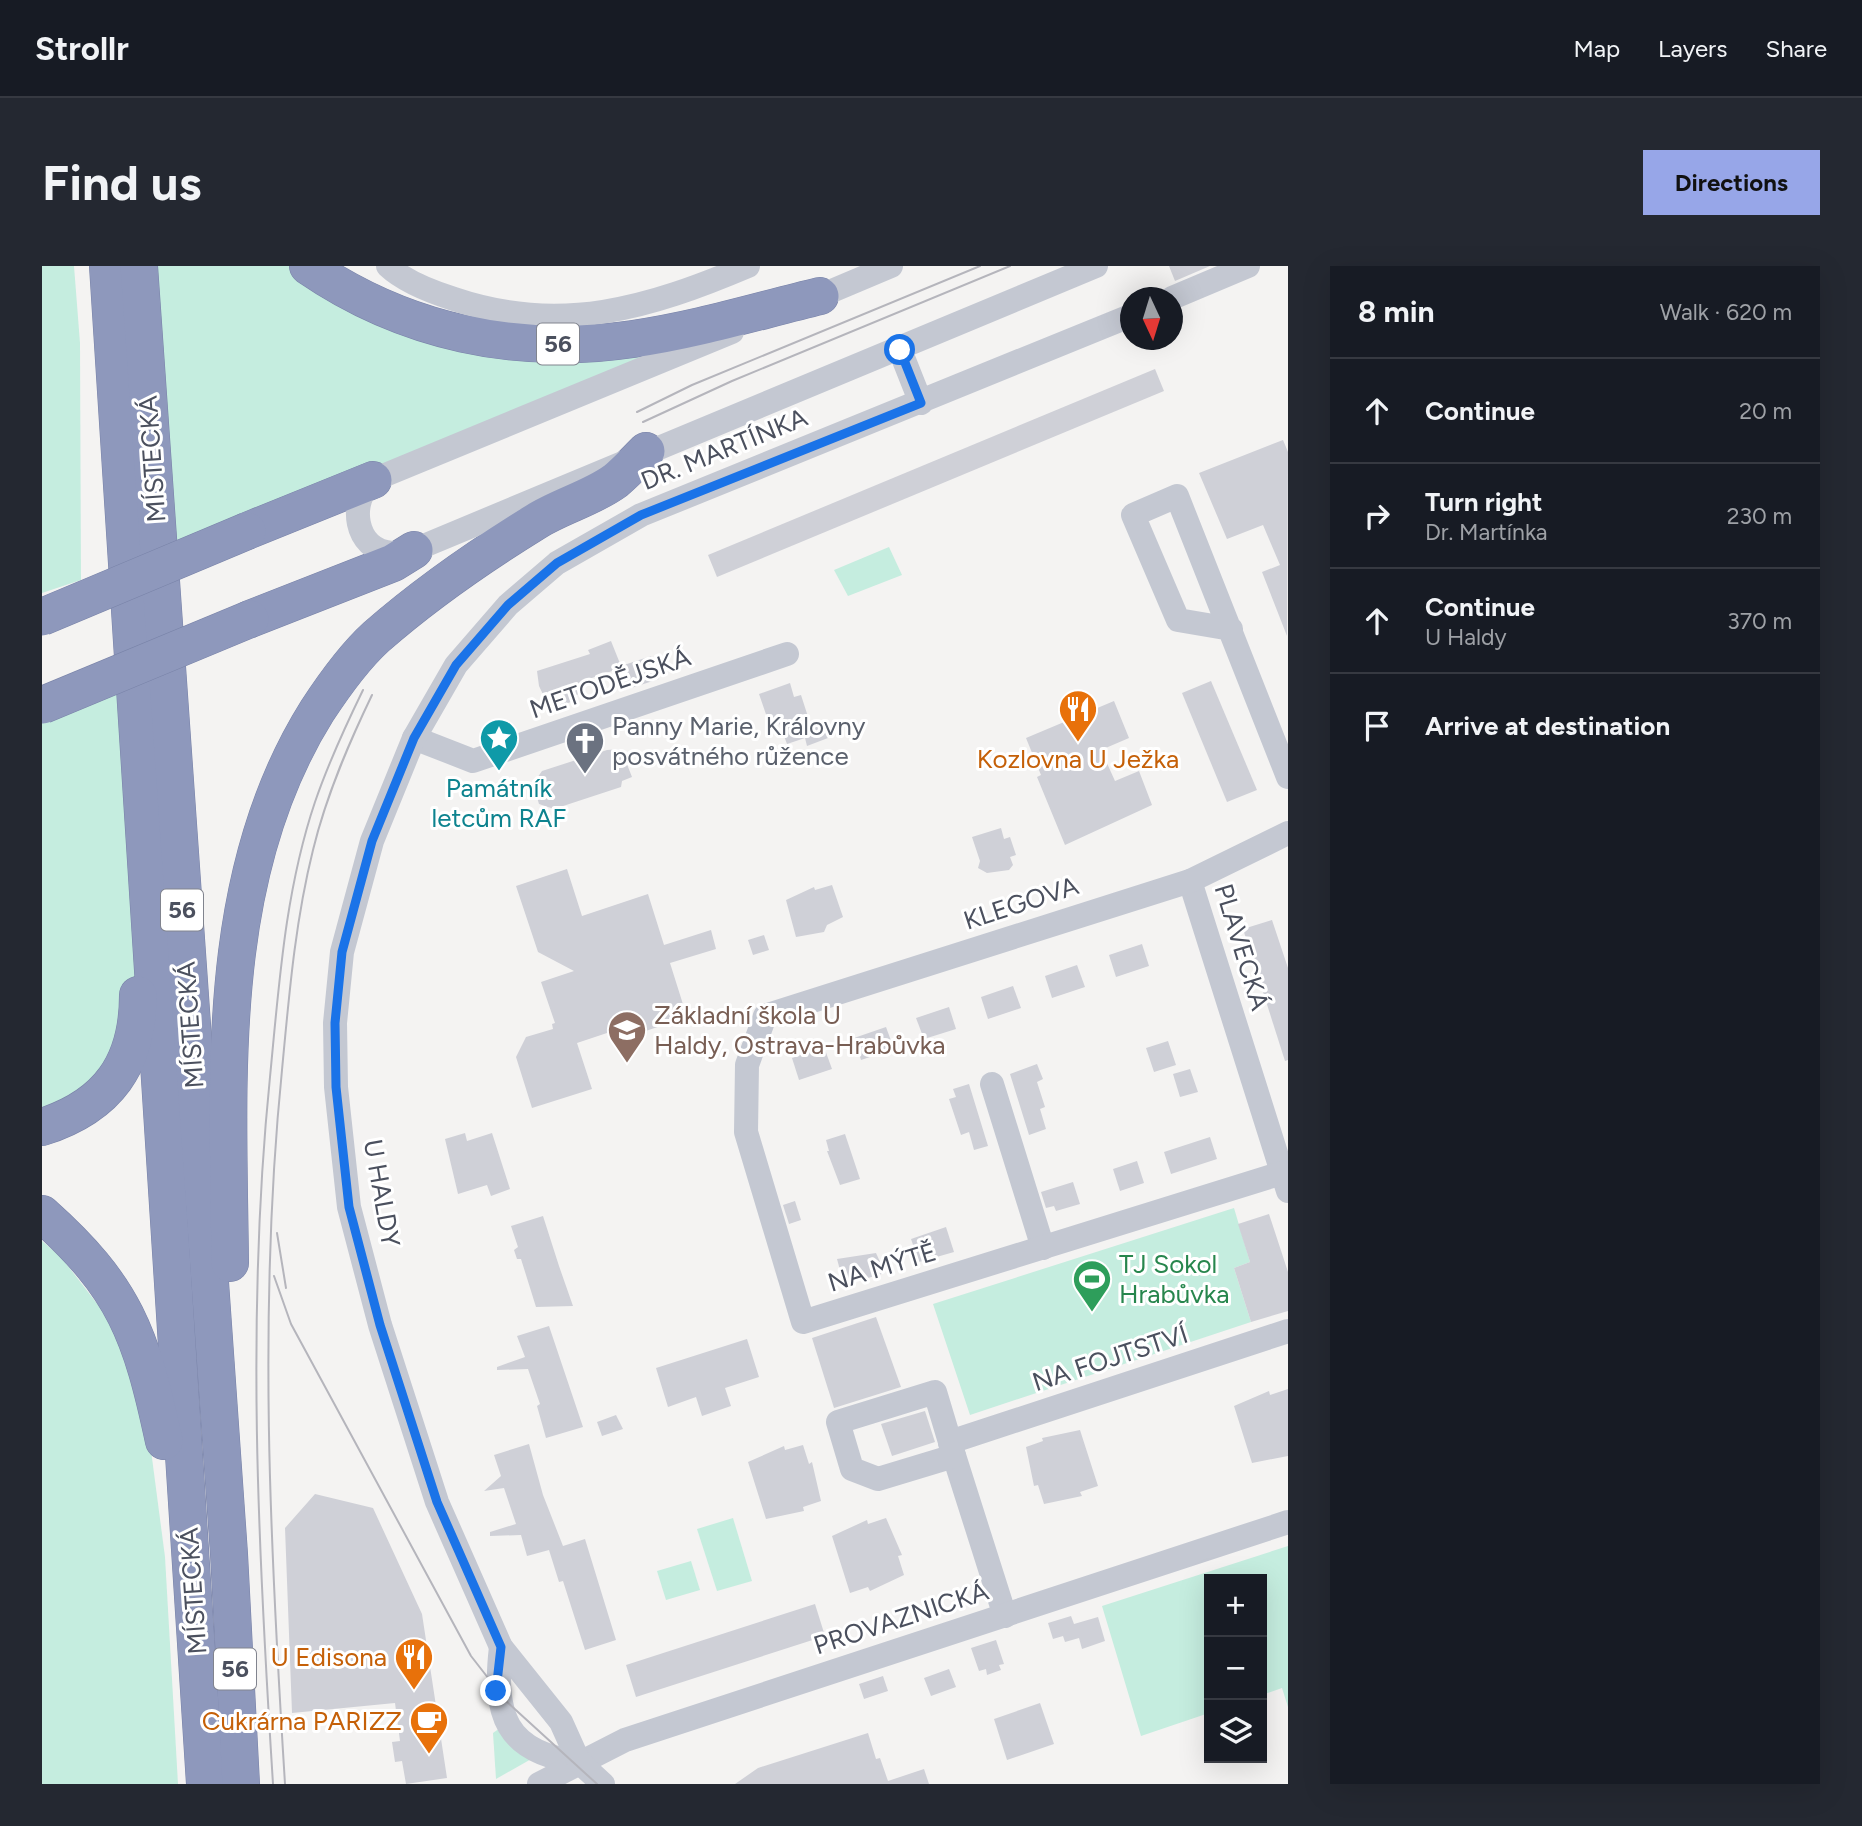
<!DOCTYPE html>
<meta charset="utf-8">
<style>
body{margin:0;font-family:Figtree,sans-serif;background:#242831;color:#f1f3f6}
.controls{position:absolute;right:21px;bottom:21px;display:grid;overflow:hidden;border-radius:0px;box-shadow:0 7px 28px #0002}
.controls button{width:63px;height:63px;display:grid;place-items:center;padding:0;border:0;border-bottom:2px solid #363941;background:#171b24;color:#f1f3f6;font:35px sans-serif}
.compass{position:absolute;left:1078px;top:21px;width:63px;height:63px;border-radius:50%;background:#171b24;box-shadow:0 7px 28px #0002;rotate:176deg}
.stop{position:absolute;width:21px;height:21px;margin:-16px;border:5px solid #1a73e8;border-radius:50%;background:#fff}
.stop.end{background:#1a73e8;border-color:#fff;box-shadow:0 2px 7px #0008}
.list{margin:0;padding:0;list-style:none}
h2{display:flex;justify-content:space-between;align-items:center;height:91px;margin:0;padding:0 28px;font-size:30px}
h2 small{font-size:23px;font-weight:400;color:#9ea1a6}
.list li{display:grid;grid-template-columns:46px 1fr auto;gap:21px;align-items:center;box-sizing:border-box;height:105px;padding:0 28px;border-top:2px solid #363941}
.list b{display:block;font-size:26px;white-space:nowrap}
.list p{margin:0;font-size:23px;white-space:nowrap;color:#9ea1a6}
.list em{font-size:23px;font-style:normal;color:#9ea1a6}
.icon{flex:none;width:38px;height:38px;fill:none;stroke:currentColor;stroke-width:2;stroke-linecap:round;stroke-linejoin:round}
.map{position:relative;flex:none;width:1246px;height:1518px;overflow:hidden;border-radius:0px}
header{display:flex;align-items:center;gap:42px;box-sizing:border-box;height:98px;padding:0 35px;background:#171b24;border-bottom:2px solid #363941}
header strong{font-size:33px}
nav{display:flex;gap:38px;margin-inline-start:auto;font-size:24px}
.intro{display:flex;align-items:center;justify-content:space-between;box-sizing:border-box;height:168px;padding:0 42px}
h1{margin:0;font-size:49px}
.button{padding:18px 32px;border-radius:0px;background:#97a6e8;color:#111;font-size:24px;font-weight:700}
main{display:flex;gap:42px;padding:0 42px}
aside{flex:1;background:#171b24;border-radius:0px;box-shadow:0 7px 28px #0002}
.map>svg:first-child{display:block}
.green{fill:#c5eddf}
.building{fill:#cfd0d7}
.lines{fill:none;stroke-linecap:round;stroke-linejoin:round}
.highway-casing{stroke:#7983a8;stroke-width:38}
.minor{stroke:#c4c8d2;stroke-width:24}
.highway{stroke:#8e98bc;stroke-width:37}
.tram{stroke:#b5b5bc;stroke-width:2}
.highway-bridge-casing{stroke:#7983a8;stroke-width:38;stroke-linecap:butt}
.highway-bridge{stroke:#8e98bc;stroke-width:37}
.route{stroke:#1a73e8;stroke-width:9}
.labels{text-anchor:middle;stroke-width:6;stroke-linejoin:round;paint-order:stroke}
.shield{fill:#fff;stroke:#81848e;stroke-width:2}
.shield-label{font-size:24px;font-weight:bold;fill:#4b505e}
.street-label{font-size:26px;fill:#4b505e;stroke:#fff}
.worship-label{font-size:26px;fill:#5b616d;stroke:#fff;text-anchor:start}
.food-label{font-size:26px;fill:#c56008;stroke:#fff;text-anchor:end}
.culture-label{font-size:26px;fill:#0d838f;stroke:#fff}
.education-label{font-size:26px;fill:#785e54;stroke:#fff;text-anchor:start}
.leisure-label{font-size:26px;fill:#27864d;stroke:#fff;text-anchor:start}
</style>
<header>
<strong>Strollr</strong>
<nav><a>Map</a><a>Layers</a><a>Share</a></nav>
</header>
<div class="intro"><h1>Find us</h1><a class="button">Directions</a></div>
<main>
<div class="map">
<svg width="1246" height="1518" viewBox="0 0 1246 1518">
<rect width="100%" height="100%" fill="#f4f3f2"/>
<g class="green">
<polygon points="0,0 32,0 38,77 39,314 0,327"/>
<polygon points="99,0 266,0 461,76 778,30 119,301"/>
<polygon points="847,281 860,309 806,330 792,304"/>
<polygon points="91,404 96,742 85,795 0,861 0,440"/>
<polygon points="1192,942 1208,996 1192,1002 1209,1056 928,1149 891,1038"/>
<polygon points="0,975 19,991 70,1057 107,1169 123,1291 136,1518 0,1518"/>
<polygon points="691,1252 710,1315 675,1325 655,1263"/>
<polygon points="1246,1280 1246,1441 1240,1422 1220,1429 1220,1313 1167,1313 1167,1447 1099,1470 1060,1340"/>
<polygon points="649,1295 658,1324 624,1334 615,1305"/>
<polygon points="458,1462 491,1492 454,1513 451,1467"/>
</g>
<g class="building">
<polygon points="1127,0 1168,0 1133,15"/>
<polygon points="1113,103 1122,125 675,311 666,289"/>
<polygon points="1241,174 1246,186 1245,370 1220,306 1238,299 1221,259 1185,273 1157,207"/>
<polygon points="569,375 579,400 609,390 617,413 580,425 573,404 541,415 538,417 541,427 527,431 529,436 508,443 497,420 495,405 548,388 546,384"/>
<polygon points="1169,415 1215,524 1185,536 1140,427"/>
<polygon points="748,417 752,431 759,429 769,460 780,456 786,472 765,480 763,472 745,478 736,454 727,457 717,428"/>
<polygon points="1072,435 1087,472 1059,484 1073,515 1097,505 1110,539 1023,579 995,511 999,509 984,472"/>
<polygon points="579,483 590,511 580,515 579,521 512,543 497,538 491,518 500,505 565,484"/>
<polygon points="959,562 962,573 968,571 974,589 968,591 971,599 967,604 945,607 936,602 938,595 930,571"/>
<polygon points="525,603 540,650 606,628 622,679 669,664 674,683 628,697 645,751 589,770 586,760 535,777 550,823 490,842 474,791 484,771 511,763 510,758 513,757 499,716 532,705 496,686 474,620"/>
<polygon points="790,619 801,651 785,659 782,666 754,671 744,634 772,621 773,624"/>
<polygon points="1230,654 1246,702 1246,794 1243,795 1201,663"/>
<polygon points="722,669 727,684 711,689 706,674"/>
<polygon points="1100,678 1107,700 1074,711 1067,689"/>
<polygon points="1035,699 1043,721 1010,732 1003,710"/>
<polygon points="971,720 979,742 946,753 939,731"/>
<polygon points="907,741 914,763 882,773 874,752"/>
<polygon points="844,761 852,783 819,794 812,772"/>
<polygon points="1126,775 1134,799 1112,806 1104,782"/>
<polygon points="782,781 790,803 757,814 750,792"/>
<polygon points="995,798 1001,813 995,816 1003,841 998,843 1004,863 987,869 968,808"/>
<polygon points="1148,803 1156,826 1138,831 1131,808"/>
<polygon points="927,818 946,880 932,884 927,866 919,869 907,833 914,831 911,823"/>
<polygon points="423,867 425,875 450,867 468,923 449,930 445,919 416,928 403,873"/>
<polygon points="803,868 818,913 798,919 785,885 787,885 784,874"/>
<polygon points="1168,871 1175,893 1129,908 1122,886"/>
<polygon points="1095,895 1102,917 1078,925 1071,903"/>
<polygon points="1031,916 1038,938 1014,945 1012,940 1004,942 999,926"/>
<polygon points="753,935 759,954 747,958 741,939"/>
<polygon points="1227,948 1246,1006 1246,1045 1209,1056 1192,1002 1208,996 1196,958"/>
<polygon points="501,950 517,1000 531,1040 494,1041 479,993 475,993 472,984 476,981 469,960"/>
<polygon points="904,961 912,986 877,996 869,973"/>
<polygon points="834,987 843,1007 802,1019 795,993"/>
<polygon points="834,1051 859,1121 792,1142 770,1072"/>
<polygon points="507,1060 541,1161 504,1172 495,1140 498,1138 486,1103 455,1104 455,1101 483,1091 475,1070"/>
<polygon points="705,1073 717,1111 683,1122 689,1140 660,1150 654,1131 626,1141 614,1102"/>
<polygon points="1246,1123 1246,1190 1210,1197 1192,1140 1227,1125 1228,1129"/>
<polygon points="883,1145 893,1176 850,1190 839,1158"/>
<polygon points="574,1149 581,1163 560,1170 555,1156"/>
<polygon points="1038,1164 1056,1220 1038,1226 1040,1230 1002,1238 996,1219 992,1220 984,1181 1001,1175 1000,1172"/>
<polygon points="487,1178 501,1229 521,1280 543,1273 574,1374 543,1384 521,1315 517,1316 507,1284 485,1290 479,1269 448,1270 448,1266 474,1258 462,1222 442,1225 459,1210 452,1189"/>
<polygon points="761,1179 767,1198 770,1196 779,1235 761,1241 762,1245 724,1253 706,1196 742,1180 743,1184"/>
<polygon points="273,1228 331,1242 380,1348 405,1512 364,1518 360,1495 353,1496 350,1476 358,1475 353,1437 250,1447 243,1262"/>
<polygon points="844,1252 860,1289 856,1290 862,1309 828,1325 826,1321 808,1327 790,1270 825,1254 826,1258"/>
<polygon points="773,1338 783,1370 594,1431 584,1399"/>
<polygon points="1029,1350 1032,1358 1056,1351 1063,1375 1040,1383 1037,1372 1023,1376 1021,1370 1011,1373 1006,1357"/>
<polygon points="954,1374 962,1398 957,1399 959,1404 945,1409 944,1403 937,1405 929,1382"/>
<polygon points="907,1403 914,1421 889,1430 882,1412"/>
<polygon points="841,1410 846,1425 822,1433 817,1418"/>
<polygon points="998,1437 1012,1478 965,1494 952,1453"/>
<polygon points="826,1467 834,1493 838,1492 846,1515 882,1503 887,1518 693,1518 716,1502"/>
</g>
<g class="lines">
<g class="highway-casing">
<g id="highway">
<polyline points="66,0 163,1518"/>
<polyline points="97,0 187,1288 199,1518"/>
<path d="M266 0C362 66 475 90 591 73 654 64 716 45 778 30"/>
<polyline points="205,265 331,214"/>
<polyline points="208,353 351,297 372,284"/>
<path d="M0 861C66 840 96 798 96 729"/>
<path d="M0 948C83 1022 99 1068 122 1175"/>
<path d="M188 997C186 811 172 609 275 445 292 419 311 392 334 371 383 328 438 290 493 256 518 240 550 232 573 215 584 206 594 195 604 185"/>
</g>
</g>
<g class="minor">
<path d="M346 0C363 16 390 26 412 33 518 69 607 42 706 0"/>
<polyline points="1130,32 1206,0"/>
<polyline points="766,35 849,0"/>
<path d="M690 66 331 214C306 235 312 284 350 287 357 288 365 285 372 284L1054 0"/>
<polyline points="858,84 879,137"/>
<polyline points="1189,363 1136,354 1091,249 1135,230 1246,511"/>
<polyline points="372,472 431,495 745,388"/>
<polyline points="1148,615 1246,925"/>
<polyline points="950,818 1001,982"/>
<polyline points="1240,907 761,1056 704,866 705,799 723,750 1148,615 1246,567"/>
<polyline points="908,1177 963,1350"/>
<polyline points="912,1190 836,1213 810,1203 796,1156 893,1126 908,1176 1246,1065"/>
<path d="M459 1381C451 1448 463 1487 537 1496"/>
<polyline points="497,1518 583,1474 1246,1256"/>
<polyline points="561,1518 537,1496 519,1456 459,1381 395,1236 338,1059 307,941 294,821 293,757 300,686 330,575 372,472 414,399 466,339 515,297 599,249 1088,50"/>
</g>
<use href="#highway" class="highway"/>
<g class="tram">
<polyline points="595,146 650,119 938,0"/>
<polyline points="601,156 690,115 968,0"/>
<polyline points="235,967 244,1022"/>
<polyline points="232,1010 249,1058 429,1390 464,1435 555,1518"/>
<path d="M231 1518C216 1282 204 1047 228 811 237 719 243 625 273 536 286 498 303 461 321 424"/>
<path d="M243 1518C228 1279 216 1042 240 804 247 730 253 656 271 584 284 530 306 479 330 429"/>
</g>
<g class="highway-bridge-casing">
<g id="highway-bridge">
<polyline points="0,351 205,265"/>
<polyline points="1,439 208,353"/>
</g>
</g>
<use href="#highway-bridge" class="highway-bridge"/>
</g>
<g class="lines">
<polyline class="route" points="454,1425 459,1381 395,1236 338,1059 307,941 294,821 293,757 300,686 330,575 372,472 414,399 466,339 515,297 599,249 879,137 858,84"/>
</g>
<defs>
<g id="restaurant-pin" transform="scale(2.0125)"><path d="M0 17L-7.5 6A9.5 9.5 0 1 1 7.5 6Z" fill="#e8710a" stroke="#fff"/><path d="M-5-6h1v4h1v-4h1v4h1v-4h1v5L-1.5 .5V6h-2V.5L-5-1ZM5-6V6H3V1.5H1.5Q1.5-4 5-6Z" fill="#fff"/></g>
<g id="sight-pin" transform="scale(2.0125)"><path d="M0 17L-7.5 6A9.5 9.5 0 1 1 7.5 6Z" fill="#0f9aa8" stroke="#fff"/><path d="M0-6L1.8-2.2L6-1.7L2.9 1.2L3.7 5.4L0 3.3L-3.7 5.4L-2.9 1.2L-6-1.7L-1.8-2.2Z" fill="#fff"/></g>
<g id="church-pin" transform="scale(2.0125)"><path d="M0 17L-7.5 6A9.5 9.5 0 1 1 7.5 6Z" fill="#6b7280" stroke="#fff"/><path d="M-1.2-6h2.4v3.5h3.3v2.4h-3.3V6h-2.4V-.1h-3.3v-2.4h3.3Z" fill="#fff"/></g>
<g id="school-pin" transform="scale(2.0125)"><path d="M0 17L-7.5 6A9.5 9.5 0 1 1 7.5 6Z" fill="#8d6e63" stroke="#fff"/><path d="M0-5L7-2L0 1L-7-2ZM-4 1L0 2.5L4 1V4Q0 6-4 4Z" fill="#fff"/></g>
<g id="stadium-pin" transform="scale(2.0125)"><path d="M0 17L-7.5 6A9.5 9.5 0 1 1 7.5 6Z" fill="#2e9e5b" stroke="#fff"/><path d="M0-5a6.5 5 0 1 0 0 10a6.5 5 0 1 0 0-10ZM-3.5-1.8h7v3.6h-7Z" fill="#fff"/></g>
<g id="cafe-pin" transform="scale(2.0125)"><path d="M0 17L-7.5 6A9.5 9.5 0 1 1 7.5 6Z" fill="#e8710a" stroke="#fff"/><path d="M-5.5-4.5H6V0H3Q3 3.5 0 3.5H-2.5Q-5.5 3.5-5.5 0ZM3-3.2v2h1.7v-2ZM-6 4.5H4V6H-6Z" fill="#fff"/></g>
</defs>
<g fill-rule="evenodd">
<use href="#restaurant-pin" x="1036" y="443"/>
<use href="#sight-pin" x="457" y="472"/>
<use href="#church-pin" x="543" y="475"/>
<use href="#school-pin" x="585" y="764"/>
<use href="#stadium-pin" x="1050" y="1013"/>
<use href="#restaurant-pin" x="372" y="1391"/>
<use href="#cafe-pin" x="387" y="1455"/>
</g>
<g class="labels">
<g class="shield">
<rect x="495" y="57.5" width="42" height="41" rx="5"/>
<rect x="119" y="623.5" width="42" height="41" rx="5"/>
<rect x="172" y="1382.5" width="42" height="41" rx="5"/>
</g>
<g class="shield-label">
<text x="516" y="86">56</text>
<text x="140" y="652">56</text>
<text x="193" y="1411">56</text>
</g>
<g class="street-label">
<text transform="translate(682 183) rotate(-22)" y="9">DR. MARTÍNKA</text>
<text transform="translate(110 193) rotate(-94)" y="9">MÍSTECKÁ</text>
<text transform="translate(568 417) rotate(-19)" y="9">METODĚJSKÁ</text>
<text transform="translate(979 637) rotate(-18)" y="9">KLEGOVA</text>
<text transform="translate(1200 681) rotate(73)" y="9">PLAVECKÁ</text>
<text transform="translate(148 759) rotate(-94)" y="9">MÍSTECKÁ</text>
<text transform="translate(340 927) rotate(80)" y="9">U HALDY</text>
<text transform="translate(840 1001) rotate(-17)" y="9">NA MÝTĚ</text>
<text transform="translate(1068 1092) rotate(-18)" y="9">NA FOJTSTVÍ</text>
<text transform="translate(151 1325) rotate(-94)" y="9">MÍSTECKÁ</text>
<text transform="translate(859 1352) rotate(-18)" y="9">PROVAZNICKÁ</text>
</g>
<g class="worship-label">
<text x="570" y="469">Panny Marie, Královny<tspan x="570" dy="30">posvátného růžence</tspan></text>
</g>
<g class="food-label">
<text x="1036" y="502" text-anchor="middle">Kozlovna U Ježka</text>
<text x="345" y="1400">U Edisona</text>
<text x="360" y="1464">Cukrárna PARIZZ</text>
</g>
<g class="culture-label">
<text x="457" y="531">Památník<tspan x="457" dy="30">letcům RAF</tspan></text>
</g>
<g class="education-label">
<text x="612" y="758">Základní škola U<tspan x="612" dy="30">Haldy, Ostrava-Hrabůvka</tspan></text>
</g>
<g class="leisure-label">
<text x="1077" y="1007">TJ Sokol<tspan x="1077" dy="30">Hrabůvka</tspan></text>
</g>
</g>
</svg>
<div class="controls">
<button>+</button>
<button>−</button>
<button><svg class="icon" aria-label="layers" viewBox="0 0 24 24"><path d="M12 4l9 5-9 5-9-5zM3 14l9 5 9-5"/></svg></button>
</div>
<svg class="compass" viewBox="-18 -18 36 36"><path d="M0-13l5 13h-10z" fill="#e53935"/><path d="M0 13l5-13h-10z" fill="#9ea1a6"/></svg>
<div class="stop" style="left:858px;top:84px"></div>
<div class="stop end" style="left:454px;top:1425px"></div>
</div>
<aside>
<h2>8 min<small>Walk · 620 m</small></h2>
<ul class="list">
<li><svg class="icon" aria-label="ahead" viewBox="0 0 24 24"><path d="M12 20V5M6 11l6-6 6 6"/></svg><div><b>Continue</b></div><em>20 m</em></li>
<li><svg class="icon" aria-label="right" viewBox="0 0 24 24"><path d="M7 20v-9h11M14 6l5 5-5 5"/></svg><div><b>Turn right</b><p>Dr. Martínka</p></div><em>230 m</em></li>
<li><svg class="icon" aria-label="ahead" viewBox="0 0 24 24"><path d="M12 20V5M6 11l6-6 6 6"/></svg><div><b>Continue</b><p>U Haldy</p></div><em>370 m</em></li>
<li><svg class="icon" aria-label="arrive" viewBox="0 0 24 24"><path d="M6 21V4h12l-3 4 3 4H6"/></svg><div><b>Arrive at destination</b></div></li>
</ul>
</aside>
</main>
